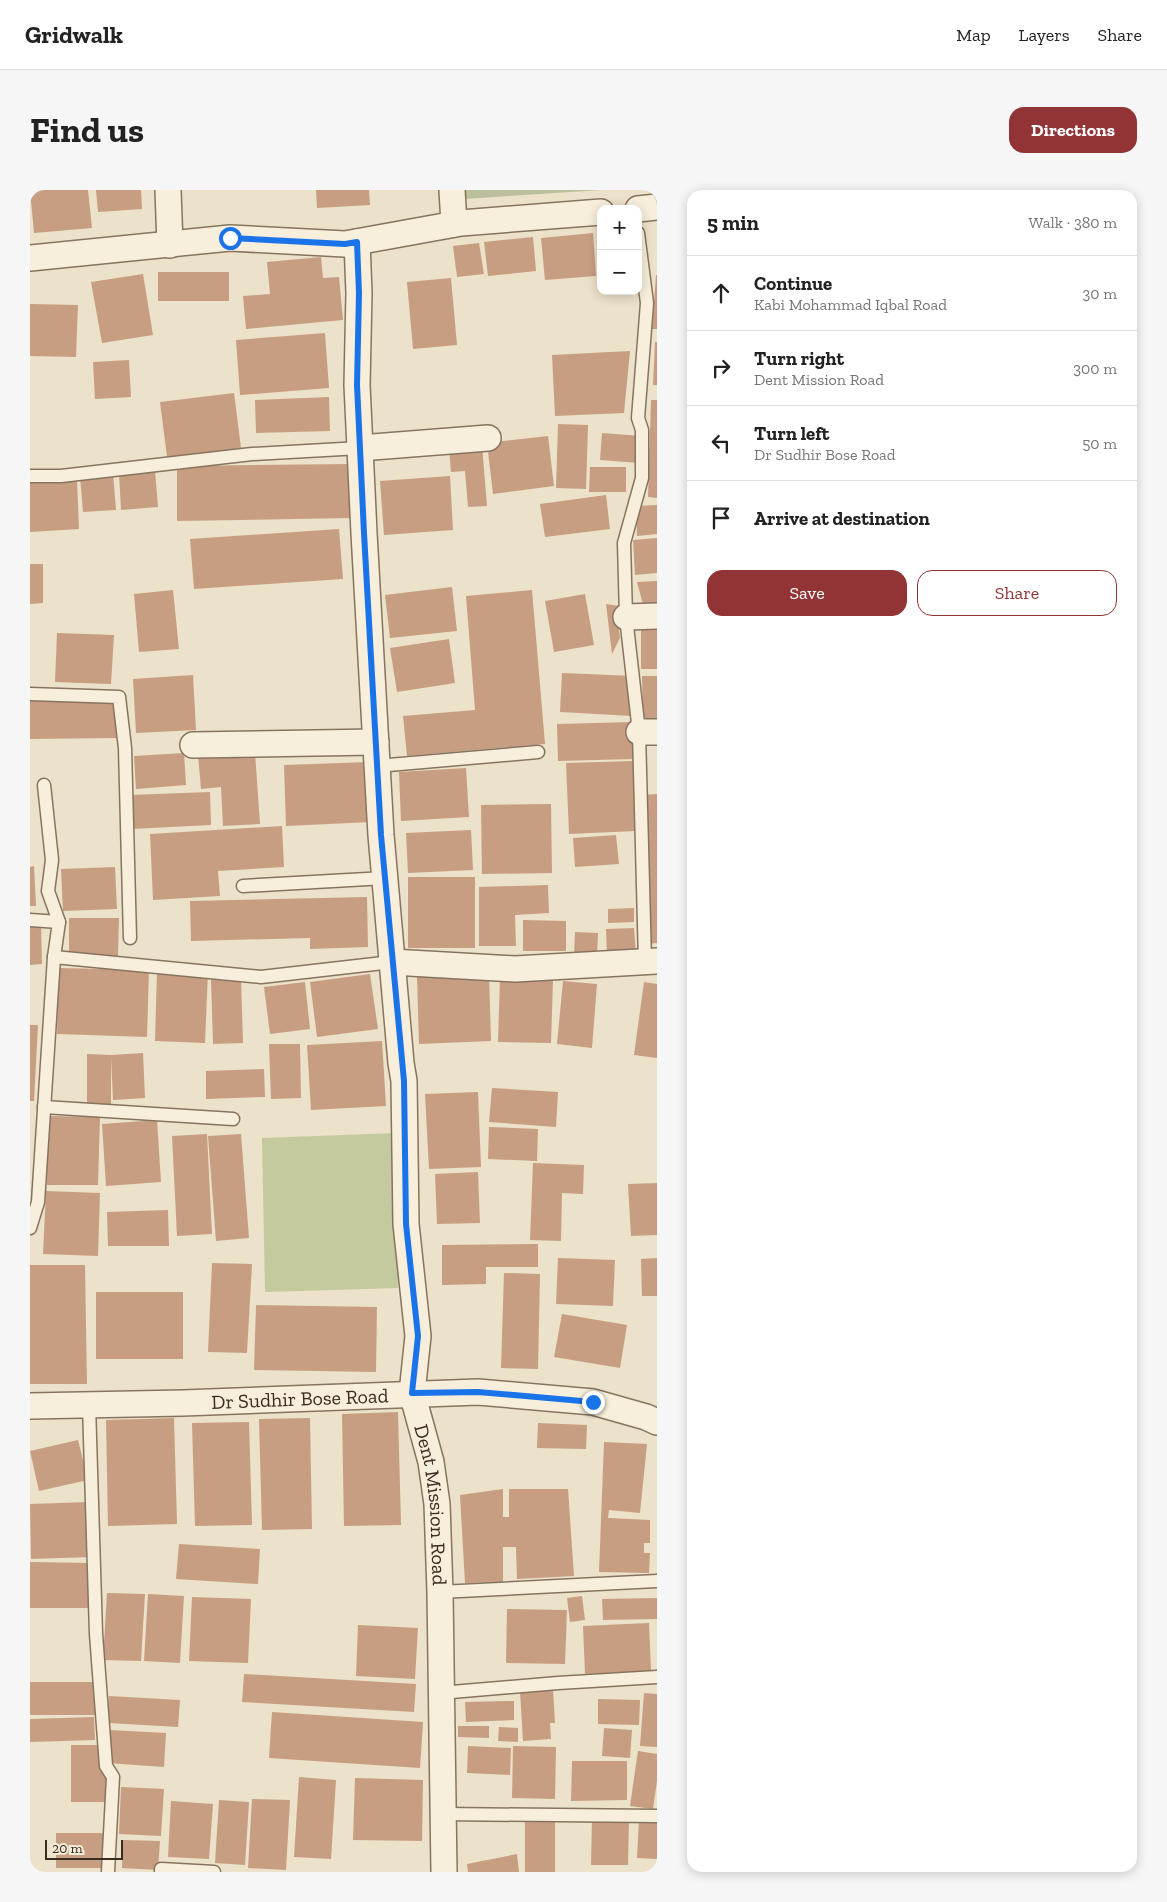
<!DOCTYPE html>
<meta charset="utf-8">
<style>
body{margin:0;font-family:"Zilla Slab",serif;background:#f6f6f6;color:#222}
.controls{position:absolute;right:15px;top:15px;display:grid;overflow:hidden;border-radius:10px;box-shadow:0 2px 12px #0003}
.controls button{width:45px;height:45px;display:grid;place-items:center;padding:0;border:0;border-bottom:1px solid #e0e0e0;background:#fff;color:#222;font:25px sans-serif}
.scale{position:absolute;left:15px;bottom:12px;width:78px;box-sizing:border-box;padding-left:5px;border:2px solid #392c21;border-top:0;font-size:14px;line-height:18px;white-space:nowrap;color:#392c21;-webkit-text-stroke:4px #f4ebd8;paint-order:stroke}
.stop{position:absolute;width:15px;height:15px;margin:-11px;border:4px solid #1a73e8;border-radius:50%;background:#fff}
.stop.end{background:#1a73e8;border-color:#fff;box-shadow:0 1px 5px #0008}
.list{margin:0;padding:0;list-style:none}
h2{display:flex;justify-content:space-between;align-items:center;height:65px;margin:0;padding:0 20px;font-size:21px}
h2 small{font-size:16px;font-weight:400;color:#767676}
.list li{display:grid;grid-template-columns:32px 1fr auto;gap:15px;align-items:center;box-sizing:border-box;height:75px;padding:0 20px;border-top:1px solid #e0e0e0}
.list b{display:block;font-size:19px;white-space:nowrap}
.list p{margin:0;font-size:16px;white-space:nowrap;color:#767676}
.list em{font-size:16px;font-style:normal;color:#767676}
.actions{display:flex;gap:10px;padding:15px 20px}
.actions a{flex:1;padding:11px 0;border:1px solid #923335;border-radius:15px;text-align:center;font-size:18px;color:#923335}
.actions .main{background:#923335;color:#fff}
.icon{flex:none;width:28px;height:28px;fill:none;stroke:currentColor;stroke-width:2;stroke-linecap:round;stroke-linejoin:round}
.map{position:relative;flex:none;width:627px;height:1682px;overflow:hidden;border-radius:15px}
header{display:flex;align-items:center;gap:30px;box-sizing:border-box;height:70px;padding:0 25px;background:#fff;border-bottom:1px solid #e0e0e0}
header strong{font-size:24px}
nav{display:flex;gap:28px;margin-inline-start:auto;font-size:18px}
.intro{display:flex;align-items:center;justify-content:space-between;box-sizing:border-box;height:120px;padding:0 30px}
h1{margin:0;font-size:35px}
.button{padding:12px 22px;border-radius:15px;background:#923335;color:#fff;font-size:18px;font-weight:700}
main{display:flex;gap:30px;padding:0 30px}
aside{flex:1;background:#fff;border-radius:15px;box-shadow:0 2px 12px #0003}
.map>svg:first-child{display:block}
.green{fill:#c5ca9e}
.cemetery{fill:#bbbf9c}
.building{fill:#c79e82}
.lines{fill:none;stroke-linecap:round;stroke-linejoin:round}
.service-casing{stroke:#87745f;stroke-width:15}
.minor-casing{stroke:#87745f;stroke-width:28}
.service{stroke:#f7efdc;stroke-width:12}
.minor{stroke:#f7efdc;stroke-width:25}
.route{stroke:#1a73e8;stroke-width:6}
.labels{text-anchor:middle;stroke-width:4;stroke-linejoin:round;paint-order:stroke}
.street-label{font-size:20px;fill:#392c21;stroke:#f4ebd8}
</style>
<header>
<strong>Gridwalk</strong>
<nav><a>Map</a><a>Layers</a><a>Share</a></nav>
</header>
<div class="intro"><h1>Find us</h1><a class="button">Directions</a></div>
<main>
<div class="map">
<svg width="627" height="1682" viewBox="0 0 627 1682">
<rect width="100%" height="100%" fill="#ece1c9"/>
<polygon class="green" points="367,943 368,1098 235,1102 232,948"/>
<polygon class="cemetery" points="434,0 571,0 434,9"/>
<g class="building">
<polygon points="0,0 58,0 62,38 4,43"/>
<polygon points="66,0 111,0 112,19 68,22"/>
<polygon points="286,0 339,0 340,15 287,18"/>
<polygon points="563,43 566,86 515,90 511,48"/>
<polygon points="567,45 571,45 571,80 569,81"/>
<polygon points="503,47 506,81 458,86 454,52"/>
<polygon points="449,53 454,84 427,87 423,56"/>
<polygon points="291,67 293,88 309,87 313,130 216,139 213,106 240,104 237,72"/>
<rect x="128" y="82" width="71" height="29"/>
<polygon points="113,84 123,145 72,153 61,92"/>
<polygon points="626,85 627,85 627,139 622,139"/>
<polygon points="421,88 427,155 383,159 377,92"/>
<polygon points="0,114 48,115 46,167 0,166"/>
<polygon points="295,143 299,198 210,205 206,150"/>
<polygon points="625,152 627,152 627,195 623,195"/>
<polygon points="600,161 594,223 525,226 522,165"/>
<polygon points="99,170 101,207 65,209 63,172"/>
<polygon points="204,203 211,258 137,267 130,212"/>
<polygon points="299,207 300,241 226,243 225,210"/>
<polygon points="621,210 627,210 627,308 618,307"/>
<polygon points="528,234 558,235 556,299 526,298"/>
<polygon points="572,243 611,246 609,273 570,270"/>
<polygon points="518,246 524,296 463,304 457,253"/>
<polygon points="452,255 457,316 438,317 435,281 421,282 419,258"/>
<polygon points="321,274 322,328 147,331 147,276"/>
<polygon points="560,277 596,277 596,302 559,302"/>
<polygon points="125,280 128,317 91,320 89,283"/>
<polygon points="83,283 86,320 53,322 50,286"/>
<polygon points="420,286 423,340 354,345 350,291"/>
<polygon points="47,290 49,339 0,342 0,292"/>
<polygon points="576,305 580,339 515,347 510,314"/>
<polygon points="627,315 627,344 607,346 606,316"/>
<polygon points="309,339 313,389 164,399 160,349"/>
<polygon points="627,348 627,383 605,385 603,350"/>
<polygon points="0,374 13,374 13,413 0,414"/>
<polygon points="627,391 627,414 614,418 607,392"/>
<polygon points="422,397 427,441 360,448 355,405"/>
<polygon points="143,400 149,459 109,462 104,404"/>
<polygon points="502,400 515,554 377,566 373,526 445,520 436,406"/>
<polygon points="555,404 564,455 524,462 515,411"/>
<polygon points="576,414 595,417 588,432 590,448 582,464"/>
<rect x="611" y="431" width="16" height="48"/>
<polygon points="27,443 84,445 81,494 25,492"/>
<polygon points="419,449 425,493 367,502 360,458"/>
<polygon points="532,483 604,486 602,526 530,522"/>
<polygon points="163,485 166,540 106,543 103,489"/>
<polygon points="612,486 627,486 627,535 613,535"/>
<polygon points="88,510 89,548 0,549 0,511"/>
<polygon points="603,532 604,569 528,571 527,534"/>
<polygon points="225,562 230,634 193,636 191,597 171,599 168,565"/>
<polygon points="154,563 156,595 106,599 104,566"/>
<polygon points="603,571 605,641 539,644 536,573"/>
<polygon points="339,572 341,632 256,636 254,575"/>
<polygon points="436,578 439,627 371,631 369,582"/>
<polygon points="180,602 181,635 101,639 100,605"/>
<polygon points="627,604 627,753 616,754 611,605"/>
<polygon points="521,614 522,683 452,684 451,615"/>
<polygon points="252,636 254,677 188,681 190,706 123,710 120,644"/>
<polygon points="441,640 443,680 378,683 376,643"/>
<polygon points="586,645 589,674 545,677 543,648"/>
<polygon points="4,676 6,716 0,716 0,677"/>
<polygon points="85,677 87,719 33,721 31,679"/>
<rect x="378" y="687" width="67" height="71"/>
<polygon points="518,695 519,723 485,725 486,756 449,756 449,697"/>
<polygon points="337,707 338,757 280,759 280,748 161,751 160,711"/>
<polygon points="604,718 604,732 578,733 578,719"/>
<polygon points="39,728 89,728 88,766 39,765"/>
<polygon points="493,730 536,731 536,761 493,761"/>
<polygon points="0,734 11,734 12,774 0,775"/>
<polygon points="604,738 606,764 577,766 576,739"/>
<polygon points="545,742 568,743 567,767 544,766"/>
<polygon points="29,778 119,780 117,847 27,844"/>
<polygon points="127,781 178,782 175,853 125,851"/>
<polygon points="340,784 348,839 287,847 280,792"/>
<polygon points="459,784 461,851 389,854 387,786"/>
<polygon points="470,787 523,789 521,853 468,852"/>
<polygon points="211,789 213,853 183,854 181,790"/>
<polygon points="533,791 567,794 562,858 527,854"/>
<polygon points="275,792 280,839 240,844 234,797"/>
<polygon points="614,792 627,794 627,868 604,865"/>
<polygon points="0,835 8,835 4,911 0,911"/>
<polygon points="352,851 356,916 281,920 277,855"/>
<polygon points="239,854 270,854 271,908 241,909"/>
<polygon points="113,863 115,908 83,910 81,867 81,915 57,915 57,864 81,865"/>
<polygon points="234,879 235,907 176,909 176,881"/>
<polygon points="462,898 528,902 526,937 459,932"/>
<polygon points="448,902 451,977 399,979 395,904"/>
<polygon points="17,926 70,927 68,995 17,995"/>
<polygon points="127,930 131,992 76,996 72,934"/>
<polygon points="459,937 508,939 507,971 458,969"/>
<polygon points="177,944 182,1044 147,1046 142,946"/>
<polygon points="211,944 219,1048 186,1051 178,946"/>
<polygon points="503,973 554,975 553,1004 532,1003 531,1051 500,1050"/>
<polygon points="448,982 450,1033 407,1034 405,984"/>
<polygon points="627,993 627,1045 601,1046 598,994"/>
<polygon points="16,1001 70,1003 68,1066 13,1064"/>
<polygon points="138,1020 139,1056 78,1056 77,1022"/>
<polygon points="508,1054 508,1077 456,1077 456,1094 412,1095 412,1055"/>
<polygon points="528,1068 585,1070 583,1116 526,1114"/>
<polygon points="627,1068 627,1106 612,1106 611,1069"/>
<polygon points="182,1073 222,1074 217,1163 178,1162"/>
<polygon points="0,1075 55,1075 57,1194 0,1194"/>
<polygon points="474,1083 510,1084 508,1179 471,1178"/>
<rect x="66" y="1102" width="87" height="67"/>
<polygon points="226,1115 347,1117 346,1182 224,1180"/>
<polygon points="532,1124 597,1135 590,1178 524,1167"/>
<polygon points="368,1222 371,1335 314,1336 312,1224"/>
<polygon points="144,1228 147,1334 78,1336 76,1230"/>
<polygon points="280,1228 282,1339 232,1340 229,1229"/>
<polygon points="219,1232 222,1335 165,1336 162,1233"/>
<polygon points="508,1233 557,1235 556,1259 507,1258"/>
<polygon points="48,1250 58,1290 9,1301 0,1261"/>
<polygon points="574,1252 617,1254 610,1323 579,1320 578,1328 620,1330 620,1353 614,1353 614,1363 620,1363 619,1383 569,1382"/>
<polygon points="473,1299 473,1327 479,1327 479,1299 538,1299 544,1386 487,1389 486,1357 473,1357 473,1392 435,1393 430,1305"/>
<polygon points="59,1312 61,1367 1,1369 0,1314"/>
<polygon points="149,1354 230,1359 228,1394 146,1389"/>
<polygon points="0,1372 63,1373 63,1418 0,1418"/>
<polygon points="77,1403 115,1404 111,1471 73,1470"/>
<polygon points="118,1404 154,1406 150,1473 114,1471"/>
<polygon points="552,1406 555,1430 540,1432 537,1408"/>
<polygon points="162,1407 221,1409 218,1473 159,1471"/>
<polygon points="627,1408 627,1429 573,1430 572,1409"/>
<polygon points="477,1419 537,1420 535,1474 476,1473"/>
<polygon points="619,1433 621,1481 555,1484 553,1436"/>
<polygon points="328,1435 388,1438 385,1489 326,1486"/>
<polygon points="214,1484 386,1494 384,1522 212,1512"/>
<rect x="0" y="1492" width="67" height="33"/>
<polygon points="523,1499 525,1533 520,1533 521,1549 493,1551 490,1501"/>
<polygon points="614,1503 627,1504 627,1557 610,1556"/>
<polygon points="79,1506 150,1510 148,1537 78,1533"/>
<polygon points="568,1509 610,1510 609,1535 568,1534"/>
<polygon points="484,1511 484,1530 436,1532 435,1512"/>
<polygon points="242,1522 393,1532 390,1578 239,1568"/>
<polygon points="64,1527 65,1550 0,1552 0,1529"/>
<polygon points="428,1536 459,1536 459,1548 428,1547"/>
<polygon points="469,1537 488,1538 488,1552 468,1551"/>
<polygon points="574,1538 602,1540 600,1568 572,1566"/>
<polygon points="79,1540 136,1543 134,1577 77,1573"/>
<polygon points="41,1555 72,1555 76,1582 77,1612 41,1612"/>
<polygon points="438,1556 481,1558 480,1585 437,1583"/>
<polygon points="483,1556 526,1557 525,1609 482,1608"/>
<polygon points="608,1561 627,1564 627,1591 623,1619 600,1616"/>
<polygon points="542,1571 597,1571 597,1610 541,1611"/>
<polygon points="269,1587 306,1590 301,1669 264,1667"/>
<polygon points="325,1588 393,1590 392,1651 323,1650"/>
<polygon points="91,1597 134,1599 131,1646 89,1644"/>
<polygon points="222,1609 260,1610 256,1680 218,1678"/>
<polygon points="189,1610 219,1612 215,1675 185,1673"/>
<polygon points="141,1611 183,1614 179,1669 138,1667"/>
<polygon points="609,1629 627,1630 627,1669 607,1668"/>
<rect x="495" y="1630" width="30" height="52"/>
<polygon points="562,1630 599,1630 598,1675 561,1675"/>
<rect x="26" y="1643" width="48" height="35"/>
<polygon points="93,1650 130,1651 128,1680 92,1678"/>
<polygon points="487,1664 489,1682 438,1682 437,1674"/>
</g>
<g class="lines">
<g class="service-casing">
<g id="service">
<polyline points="608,43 617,113 608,228 612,240 612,288 594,353 596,427 609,542 615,772"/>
<polyline points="0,286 31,286 222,264 330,258"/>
<polyline points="0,504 89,507 95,558 100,748"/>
<polyline points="347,576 508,562"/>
<polyline points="213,696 355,688"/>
<polyline points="0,730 29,732"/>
<polyline points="24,767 231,787 362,772"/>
<polyline points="14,917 203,929"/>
<polyline points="0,1038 8,1012 24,767 29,732 18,701 22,670 14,595"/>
<polyline points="59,1215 66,1444 76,1576 83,1587 78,1682"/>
<polyline points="410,1402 627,1391"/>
<polyline points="410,1503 528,1493 627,1487"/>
<polyline points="413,1624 627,1626"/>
<polyline points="131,1682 131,1679 184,1682"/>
</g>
</g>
<g class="minor-casing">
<g id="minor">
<polyline points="138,0 140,55"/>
<polyline points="422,0 424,34"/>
<polyline points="608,19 627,17"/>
<path id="s1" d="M327 52 329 103 327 195 334 343 351 645 371 873 374 891 376 1034 388 1146 382 1203 401 1272 407 1314 410 1402 414 1682"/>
<polyline points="0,68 200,48 315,54 431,33 571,22"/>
<polyline points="330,258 458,248"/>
<polyline points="596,427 627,426"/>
<polyline points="609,542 627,542"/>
<polyline points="163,555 346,552"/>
<polyline points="362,772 485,779 627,771"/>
<path id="s2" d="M0 1216 153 1213 448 1202 563 1212 616 1227 627 1232"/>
</g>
</g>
<use href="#service" class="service"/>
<use href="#minor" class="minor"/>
</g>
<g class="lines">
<polyline class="route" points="200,48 315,54 327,52 329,103 327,195 334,343 351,645 374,891 376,1034 388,1146 382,1203 448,1202 563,1212"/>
</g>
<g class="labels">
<g class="street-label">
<text dy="7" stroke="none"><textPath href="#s2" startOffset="270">Dr Sudhir Bose Road</textPath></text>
<text dy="7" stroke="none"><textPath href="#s1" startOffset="1268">Dent Mission Road</textPath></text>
</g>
</g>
</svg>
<div class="controls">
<button>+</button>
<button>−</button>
</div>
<div class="scale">20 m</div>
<div class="stop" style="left:200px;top:48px"></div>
<div class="stop end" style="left:563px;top:1212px"></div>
</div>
<aside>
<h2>5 min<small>Walk · 380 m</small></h2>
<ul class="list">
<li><svg class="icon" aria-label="ahead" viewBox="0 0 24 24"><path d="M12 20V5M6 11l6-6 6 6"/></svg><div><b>Continue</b><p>Kabi Mohammad Iqbal Road</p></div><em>30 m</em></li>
<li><svg class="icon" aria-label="right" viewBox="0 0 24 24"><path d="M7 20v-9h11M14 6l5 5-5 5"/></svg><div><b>Turn right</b><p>Dent Mission Road</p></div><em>300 m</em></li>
<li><svg class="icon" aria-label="left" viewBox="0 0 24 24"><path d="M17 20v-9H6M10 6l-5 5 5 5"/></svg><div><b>Turn left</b><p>Dr Sudhir Bose Road</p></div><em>50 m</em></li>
<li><svg class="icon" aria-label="arrive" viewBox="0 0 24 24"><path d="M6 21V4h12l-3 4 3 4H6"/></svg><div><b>Arrive at destination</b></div></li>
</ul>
<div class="actions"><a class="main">Save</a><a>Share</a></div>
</aside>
</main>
